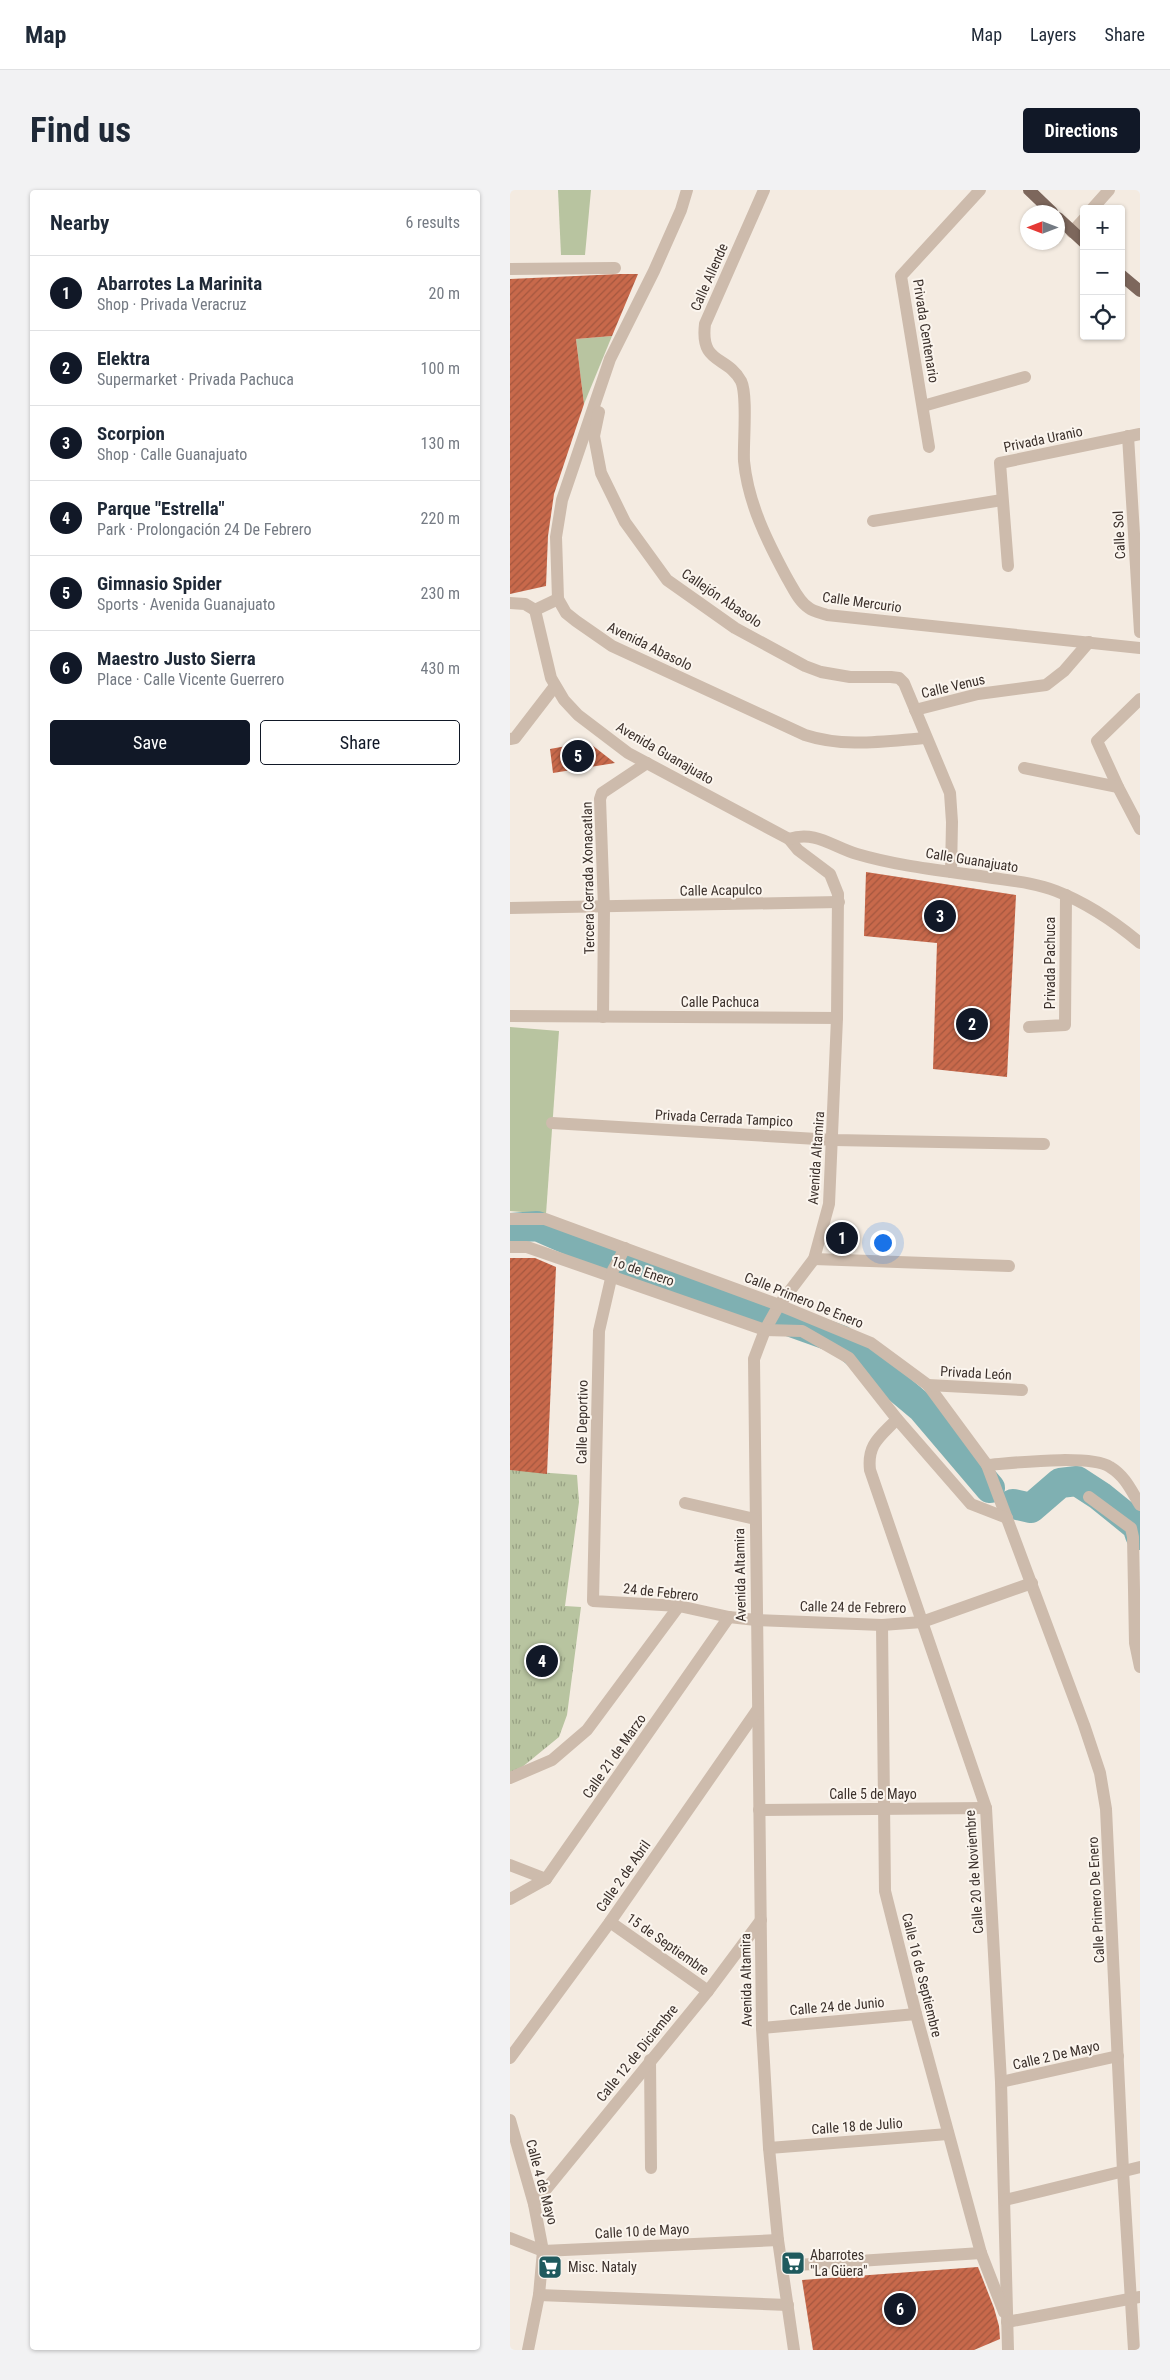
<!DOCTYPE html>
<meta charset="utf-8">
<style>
body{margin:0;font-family:"Roboto Condensed",sans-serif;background:#f2f2f3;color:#1f2937}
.controls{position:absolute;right:15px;top:15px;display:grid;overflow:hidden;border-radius:5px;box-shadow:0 1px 4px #0004}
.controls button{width:45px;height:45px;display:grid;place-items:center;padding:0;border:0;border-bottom:1px solid #e0e1e3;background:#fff;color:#1f2937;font:25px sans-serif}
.compass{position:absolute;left:510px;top:15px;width:45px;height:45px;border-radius:50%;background:#fff;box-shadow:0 1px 4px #0004;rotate:270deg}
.you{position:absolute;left:372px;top:1052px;width:18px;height:18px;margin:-12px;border:4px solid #fff;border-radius:50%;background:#1a73e8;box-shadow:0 0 0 8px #1a73e833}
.badge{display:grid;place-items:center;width:32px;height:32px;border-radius:50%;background:#111827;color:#fff;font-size:16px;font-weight:700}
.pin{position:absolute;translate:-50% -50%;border:2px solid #fff;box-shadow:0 1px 5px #0006}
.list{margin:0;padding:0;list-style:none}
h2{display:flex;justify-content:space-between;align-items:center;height:65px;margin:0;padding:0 20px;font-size:21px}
h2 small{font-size:16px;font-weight:400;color:#747a83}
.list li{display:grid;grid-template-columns:32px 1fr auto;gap:15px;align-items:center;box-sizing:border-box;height:75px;padding:0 20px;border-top:1px solid #e0e1e3}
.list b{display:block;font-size:19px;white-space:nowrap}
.list p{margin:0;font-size:16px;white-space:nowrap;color:#747a83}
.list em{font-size:16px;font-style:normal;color:#747a83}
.actions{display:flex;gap:10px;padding:15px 20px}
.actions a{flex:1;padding:11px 0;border:1px solid #111827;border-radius:5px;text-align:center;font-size:18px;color:#111827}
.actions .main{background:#111827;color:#fff}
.icon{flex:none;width:28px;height:28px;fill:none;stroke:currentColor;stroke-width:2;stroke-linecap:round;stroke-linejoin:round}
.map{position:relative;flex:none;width:630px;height:2160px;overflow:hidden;border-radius:5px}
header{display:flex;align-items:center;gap:30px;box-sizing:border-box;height:70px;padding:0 25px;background:#fff;border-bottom:1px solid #e0e1e3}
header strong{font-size:24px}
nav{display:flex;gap:28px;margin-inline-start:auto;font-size:18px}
.intro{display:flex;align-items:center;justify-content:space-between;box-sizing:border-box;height:120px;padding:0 30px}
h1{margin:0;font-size:35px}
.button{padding:12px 22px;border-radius:5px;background:#111827;color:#fff;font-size:18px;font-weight:700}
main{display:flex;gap:30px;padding:0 30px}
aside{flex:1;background:#fff;border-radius:5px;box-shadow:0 1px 4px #0004}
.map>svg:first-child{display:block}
.grass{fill:#b8c4a0}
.park{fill:url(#park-tufts)}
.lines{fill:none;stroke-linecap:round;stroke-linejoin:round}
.river{stroke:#7fb0b2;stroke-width:30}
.building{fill:url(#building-hatch)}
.minor{stroke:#cdbbac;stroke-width:12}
.major{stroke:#7d675c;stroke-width:12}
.labels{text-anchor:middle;stroke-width:4;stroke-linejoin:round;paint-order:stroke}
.street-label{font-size:14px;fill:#3b302b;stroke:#fbf5ee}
.poi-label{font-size:14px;fill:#3b302b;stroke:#fbf5ee;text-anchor:start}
</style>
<header>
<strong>Map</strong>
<nav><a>Map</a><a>Layers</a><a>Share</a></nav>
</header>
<div class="intro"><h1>Find us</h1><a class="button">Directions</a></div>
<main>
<aside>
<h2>Nearby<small>6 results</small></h2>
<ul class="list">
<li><span class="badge">1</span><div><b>Abarrotes La Marinita</b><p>Shop · Privada Veracruz</p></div><em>20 m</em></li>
<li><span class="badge">2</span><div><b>Elektra</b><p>Supermarket · Privada Pachuca</p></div><em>100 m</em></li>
<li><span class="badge">3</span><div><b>Scorpion</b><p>Shop · Calle Guanajuato</p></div><em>130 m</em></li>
<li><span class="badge">4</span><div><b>Parque &quot;Estrella&quot;</b><p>Park · Prolongación 24 De Febrero</p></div><em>220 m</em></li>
<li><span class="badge">5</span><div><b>Gimnasio Spider</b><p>Sports · Avenida Guanajuato</p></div><em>230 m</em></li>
<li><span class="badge">6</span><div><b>Maestro Justo Sierra</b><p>Place · Calle Vicente Guerrero</p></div><em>430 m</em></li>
</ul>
<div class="actions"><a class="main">Save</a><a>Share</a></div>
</aside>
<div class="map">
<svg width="630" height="2160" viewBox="0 0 630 2160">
<defs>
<pattern id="park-tufts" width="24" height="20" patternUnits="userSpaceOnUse" patternTransform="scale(1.25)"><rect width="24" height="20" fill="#b8c4a0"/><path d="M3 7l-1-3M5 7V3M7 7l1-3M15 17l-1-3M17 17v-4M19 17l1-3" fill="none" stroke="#97a083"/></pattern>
<pattern id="building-hatch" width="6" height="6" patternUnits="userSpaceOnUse" patternTransform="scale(1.25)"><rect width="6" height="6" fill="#c8694b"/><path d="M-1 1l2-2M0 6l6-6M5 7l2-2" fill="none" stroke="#a4573f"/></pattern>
</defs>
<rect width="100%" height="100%" fill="#f4ebe1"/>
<g class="grass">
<polygon points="48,0 81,0 75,65 51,65"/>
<polygon points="102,146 74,214 66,149"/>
<polygon points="0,837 49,841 36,1024 0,1021"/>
</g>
<polygon class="park" points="0,1280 67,1285 69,1312 55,1416 71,1417 57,1525 49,1547 0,1587"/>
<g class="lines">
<g class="river">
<polyline points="0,1038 27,1036 107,1071 247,1125 278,1131 331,1150 412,1218 480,1298"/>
<polyline points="503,1314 521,1318 550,1293 567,1291 590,1306 627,1336 630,1345"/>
</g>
</g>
<g class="building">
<polygon points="110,84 128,84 102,146 66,149 74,214 44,304 38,346 36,396 0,404 0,89"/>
<polygon points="78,552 105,573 43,583 40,559"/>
<polygon points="356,682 506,705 497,887 423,879 427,753 354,746"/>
<polygon points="0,1068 25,1068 46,1077 37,1284 0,1280"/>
<polygon points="468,2077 484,2118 489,2136 490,2149 464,2160 303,2160 292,2090"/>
</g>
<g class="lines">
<g class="minor">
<path d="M177 0 171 20 144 81 100 169 52 310 46 347 48 409 56 423 66 431 102 456 295 545C335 558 375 551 416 548"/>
<path d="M254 0 195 134C190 175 217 165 231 191 238 205 233 253 234 271 238 313 257 351 277 388 283 398 289 412 299 418 304 422 312 423 317 425L630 458"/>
<polyline points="582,19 599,0"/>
<polyline points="562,42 574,29"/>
<polyline points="0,79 105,78"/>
<polyline points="413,216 515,187"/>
<polyline points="89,222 84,246 91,283 115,332 157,390 225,438 295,476 311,482 340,487 381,487 389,488 394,493 440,603 442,632 441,682"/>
<polyline points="618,246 630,442"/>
<polyline points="419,257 391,86 470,0"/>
<polyline points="363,331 492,310"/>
<polyline points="498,376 490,273 630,244"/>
<polyline points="0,413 15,414 25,420"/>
<polyline points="25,420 41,488 54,510 68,525 118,563 279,649 288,660 320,684 328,704 327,828 319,1014 304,1069 269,1115 255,1140 244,1169 252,1838 259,1958 268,2050 284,2160"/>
<polyline points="25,420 48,409"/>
<polyline points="630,509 587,551 608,597 630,639"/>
<polyline points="405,520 468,504 536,495 554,481 579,452"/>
<polyline points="0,549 5,548 45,496"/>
<polyline points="514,578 608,597"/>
<path d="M279 649C305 640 323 657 347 664 391 677 438 681 483 688 504 691 526 693 546 701 577 713 605 732 630 753"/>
<polyline points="0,718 329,712"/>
<polyline points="0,826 327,828"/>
<polyline points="93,827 94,718 90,609 92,603 137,573"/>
<polyline points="519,837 555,835 556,705"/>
<polyline points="42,933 324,950 534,954"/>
<polyline points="0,1029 35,1029 269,1115 361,1153 418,1195 477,1275 574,1535 590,1583 596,1619 613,1981 624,2160"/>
<polyline points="0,1057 17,1057 255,1140 292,1141 339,1168 387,1229 461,1314 497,1328"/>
<polyline points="115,1058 103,1080 89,1141 83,1411 169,1416 219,1427 246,1430 372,1435 412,1432 522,1393"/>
<polyline points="304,1069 499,1076"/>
<polyline points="418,1195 512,1200"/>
<path d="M387 1229C370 1247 357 1254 360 1280L476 1618 491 1892 498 2160"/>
<path d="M477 1275C503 1273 580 1264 600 1277 615 1286 621 1300 630 1315"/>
<polyline points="579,1307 621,1338 623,1347 625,1453 630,1477"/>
<polyline points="175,1313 245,1329"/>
<polyline points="372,1435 375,1701 406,1824 471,2063 494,2122"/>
<polyline points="0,1588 42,1570 77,1540 169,1416"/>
<polyline points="249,1620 476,1618"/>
<polyline points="0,1675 36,1689"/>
<polyline points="0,1709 36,1689 219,1427"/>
<polyline points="100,1732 198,1801"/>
<polyline points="252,1838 406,1824"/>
<polyline points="0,1868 100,1732 248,1519"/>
<polyline points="140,1870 141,1978"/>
<polyline points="491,1892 608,1866"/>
<polyline points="0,1930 24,2014 33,2061 29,2105 18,2160"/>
<polyline points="259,1958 438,1944"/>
<polyline points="495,2010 630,1977"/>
<polyline points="24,2014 198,1801 251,1730"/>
<polyline points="0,2048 33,2061 268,2050"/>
<polyline points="272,2076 471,2063"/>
<polyline points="29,2105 278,2115"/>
<polyline points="497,2132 630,2107"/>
</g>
<g class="major">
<polyline points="519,0 542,22"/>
<polyline points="548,28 574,52"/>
<polyline points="611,85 630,101"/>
</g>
</g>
<defs>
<g id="supermarket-square" transform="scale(1.25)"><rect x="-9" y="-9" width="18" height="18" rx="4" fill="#1f5a5e" stroke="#fbf5ee"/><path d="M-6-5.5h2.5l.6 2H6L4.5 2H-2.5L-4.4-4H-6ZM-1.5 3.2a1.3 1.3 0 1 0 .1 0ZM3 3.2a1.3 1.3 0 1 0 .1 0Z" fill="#fff"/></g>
</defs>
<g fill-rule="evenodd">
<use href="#supermarket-square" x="283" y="2073"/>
<use href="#supermarket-square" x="40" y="2077"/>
</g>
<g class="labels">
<g class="street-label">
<text transform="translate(199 87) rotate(-66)" y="5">Calle Allende</text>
<text transform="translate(416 141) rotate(81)" y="5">Privada Centenario</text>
<text transform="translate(533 249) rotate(-12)" y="5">Privada Uranio</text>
<text transform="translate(609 345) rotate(-93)" y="5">Calle Sol</text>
<text transform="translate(212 408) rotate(34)" y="5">Callejón Abasolo</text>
<text transform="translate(352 412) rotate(8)" y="5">Calle Mercurio</text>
<text transform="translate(140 456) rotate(26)" y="5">Avenida Abasolo</text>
<text transform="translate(443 496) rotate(-13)" y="5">Calle Venus</text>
<text transform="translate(155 563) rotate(30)" y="5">Avenida Guanajuato</text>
<text transform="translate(462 670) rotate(9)" y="5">Calle Guanajuato</text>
<text transform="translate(78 688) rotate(-91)" y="5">Tercera Cerrada Xonacatlan</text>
<text transform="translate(211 700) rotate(-1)" y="5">Calle Acapulco</text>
<text transform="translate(540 773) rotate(-90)" y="5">Privada Pachuca</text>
<text x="210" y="817">Calle Pachuca</text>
<text transform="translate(214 928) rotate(3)" y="5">Privada Cerrada Tampico</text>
<text transform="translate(306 968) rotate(-86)" y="5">Avenida Altamira</text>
<text transform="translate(133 1081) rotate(19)" y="5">1o de Enero</text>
<text transform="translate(294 1110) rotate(22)" y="5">Calle Primero De Enero</text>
<text transform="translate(466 1183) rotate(3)" y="5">Privada León</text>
<text transform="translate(72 1232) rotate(-89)" y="5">Calle Deportivo</text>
<text transform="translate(230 1385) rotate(-91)" y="5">Avenida Altamira</text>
<text transform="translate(151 1402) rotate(6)" y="5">24 de Febrero</text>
<text transform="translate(343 1417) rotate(1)" y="5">Calle 24 de Febrero</text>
<text transform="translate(104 1566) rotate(-55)" y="5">Calle 21 de Marzo</text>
<text x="363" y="1609">Calle 5 de Mayo</text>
<text transform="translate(464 1682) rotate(-94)" y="5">Calle 20 de Noviembre</text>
<text transform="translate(113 1686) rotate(-55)" y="5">Calle 2 de Abril</text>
<text transform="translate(586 1710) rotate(-93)" y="5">Calle Primero De Enero</text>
<text transform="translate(158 1754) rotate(35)" y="5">15 de Septiembre</text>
<text transform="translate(412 1785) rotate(76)" y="5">Calle 16 de Septiembre</text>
<text transform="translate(236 1790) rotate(-91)" y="5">Avenida Altamira</text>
<text transform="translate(327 1816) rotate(-5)" y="5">Calle 24 de Junio</text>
<text transform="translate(127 1863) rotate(-51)" y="5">Calle 12 de Diciembre</text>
<text transform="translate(546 1865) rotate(-13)" y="5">Calle 2 De Mayo</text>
<text transform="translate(347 1936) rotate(-4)" y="5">Calle 18 de Julio</text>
<text transform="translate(32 1992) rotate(75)" y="5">Calle 4 de Mayo</text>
<text transform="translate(132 2041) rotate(-3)" y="5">Calle 10 de Mayo</text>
</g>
<g class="poi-label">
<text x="300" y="2070">Abarrotes<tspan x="300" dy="16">"La Güera"</tspan></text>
<text x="58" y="2082">Misc. Nataly</text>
</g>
</g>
</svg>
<div class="controls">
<button>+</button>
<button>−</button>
<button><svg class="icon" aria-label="locate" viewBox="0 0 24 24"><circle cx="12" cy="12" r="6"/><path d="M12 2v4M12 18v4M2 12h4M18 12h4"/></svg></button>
</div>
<svg class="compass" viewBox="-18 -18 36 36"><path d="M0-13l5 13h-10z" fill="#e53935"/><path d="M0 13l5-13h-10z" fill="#747a83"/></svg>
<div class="you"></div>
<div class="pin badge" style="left:332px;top:1048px">1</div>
<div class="pin badge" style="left:462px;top:834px">2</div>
<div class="pin badge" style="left:430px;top:726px">3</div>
<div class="pin badge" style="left:32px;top:1471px">4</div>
<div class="pin badge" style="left:68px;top:566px">5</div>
<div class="pin badge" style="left:390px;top:2119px">6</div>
</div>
</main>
